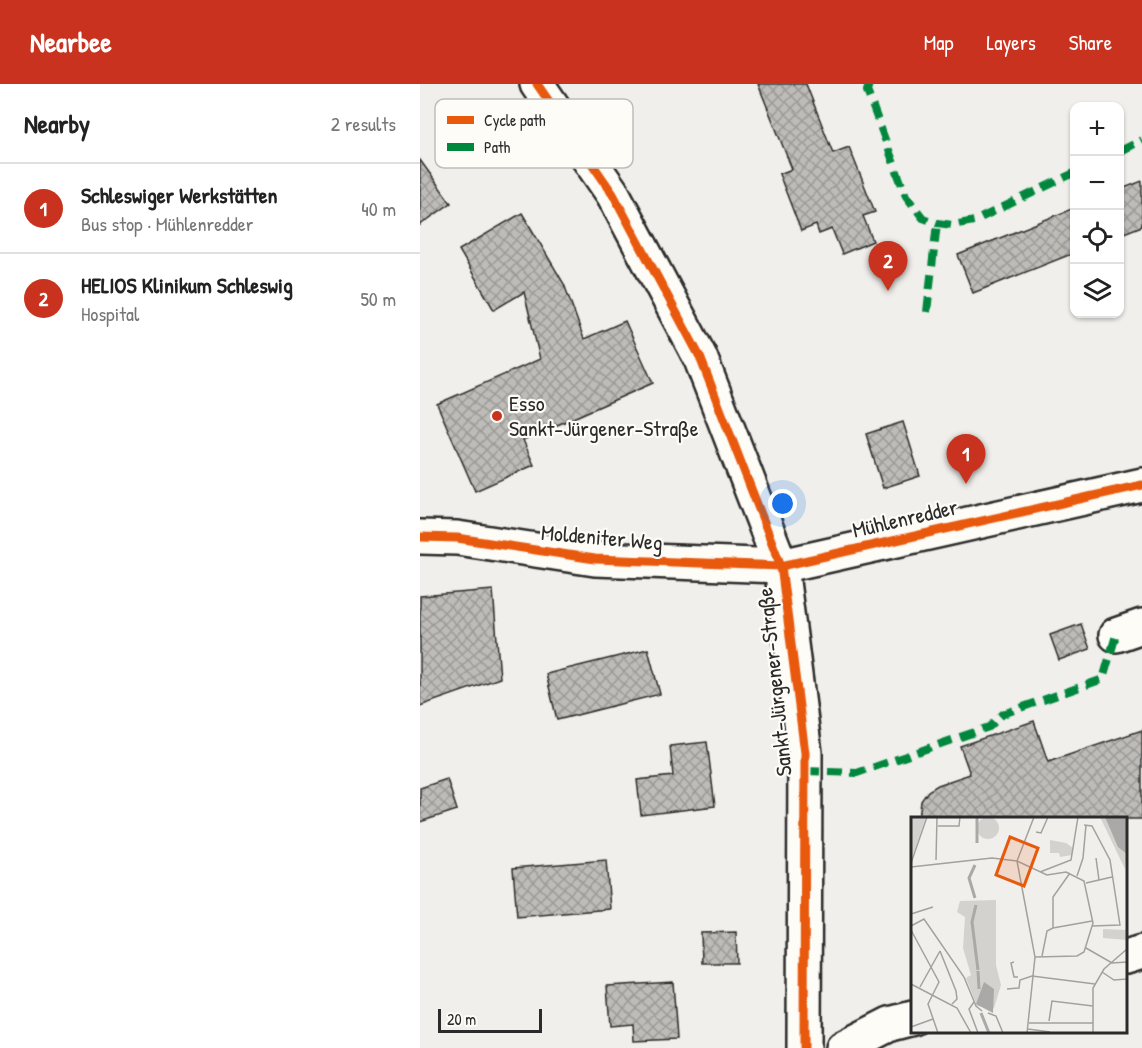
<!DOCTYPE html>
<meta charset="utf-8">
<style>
body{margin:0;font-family:"Patrick Hand",sans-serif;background:#f6f6f6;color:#222}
.controls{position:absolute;right:18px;top:18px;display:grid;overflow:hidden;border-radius:12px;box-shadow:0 2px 4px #0004}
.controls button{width:54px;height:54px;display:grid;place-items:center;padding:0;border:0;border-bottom:2px solid #e0e0e0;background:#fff;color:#222;font:30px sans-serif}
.scale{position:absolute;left:18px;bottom:15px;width:104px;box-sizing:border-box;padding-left:6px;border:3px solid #2b2b2b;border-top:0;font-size:16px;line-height:21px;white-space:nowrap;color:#2b2b2b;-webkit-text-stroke:4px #fdfcf7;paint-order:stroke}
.you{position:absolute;left:363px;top:420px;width:21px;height:21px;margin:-15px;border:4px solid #fff;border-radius:50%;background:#1a73e8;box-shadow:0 0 0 9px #1a73e833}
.badge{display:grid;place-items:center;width:39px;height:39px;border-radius:50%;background:#c8321e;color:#fff;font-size:20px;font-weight:700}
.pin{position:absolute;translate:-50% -50px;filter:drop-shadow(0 2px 3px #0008)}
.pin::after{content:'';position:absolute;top:32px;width:21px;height:18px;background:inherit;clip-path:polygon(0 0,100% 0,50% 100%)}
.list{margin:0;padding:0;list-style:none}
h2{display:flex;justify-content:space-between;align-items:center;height:78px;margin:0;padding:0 24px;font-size:26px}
h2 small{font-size:20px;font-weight:400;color:#767676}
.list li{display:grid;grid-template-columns:39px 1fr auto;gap:18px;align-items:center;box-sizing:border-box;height:90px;padding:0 24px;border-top:2px solid #e0e0e0}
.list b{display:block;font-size:22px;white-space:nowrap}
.list p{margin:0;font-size:20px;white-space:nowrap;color:#767676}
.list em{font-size:20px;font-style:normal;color:#767676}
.icon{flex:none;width:33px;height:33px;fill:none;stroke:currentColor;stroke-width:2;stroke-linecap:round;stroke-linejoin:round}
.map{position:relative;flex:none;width:722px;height:964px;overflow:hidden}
header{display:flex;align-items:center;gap:36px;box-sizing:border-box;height:84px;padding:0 30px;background:#c8321e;color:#fff}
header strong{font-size:28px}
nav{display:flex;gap:33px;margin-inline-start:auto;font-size:21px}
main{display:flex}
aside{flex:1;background:#fff}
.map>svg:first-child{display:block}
.building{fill:url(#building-cross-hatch);stroke:#2b2b2b;stroke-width:1.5}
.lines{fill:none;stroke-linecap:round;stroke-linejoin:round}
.minor-casing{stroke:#2b2b2b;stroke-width:38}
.minor{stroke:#fdfcf7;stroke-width:33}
.quiet{stroke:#00873e;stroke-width:8;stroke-dasharray:15 8;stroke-linecap:butt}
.cycleway-casing{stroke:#fdfcf7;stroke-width:13}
.cycleway{stroke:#e8590c;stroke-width:9}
.poi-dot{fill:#c8321e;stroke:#fdfcf7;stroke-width:2}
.labels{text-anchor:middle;stroke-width:4.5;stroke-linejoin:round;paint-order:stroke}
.poi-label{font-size:22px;fill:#2b2b2b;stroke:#fdfcf7;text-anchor:start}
.street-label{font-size:22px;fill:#2b2b2b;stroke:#fdfcf7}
.inset-river{fill:none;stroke:#aaa9a7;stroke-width:3}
.inset-road{fill:none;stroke:#a1a19e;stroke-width:1.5}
.view{fill:#e8590c;fill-opacity:0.15;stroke:#e8590c;stroke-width:3}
.inset-edge{fill:none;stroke:#2b2b2b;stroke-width:3}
.key{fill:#fdfcf7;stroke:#bebdba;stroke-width:1.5}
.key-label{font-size:16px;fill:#2b2b2b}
</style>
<header>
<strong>Nearbee</strong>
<nav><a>Map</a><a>Layers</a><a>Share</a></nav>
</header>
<main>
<aside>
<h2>Nearby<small>2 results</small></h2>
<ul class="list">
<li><span class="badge">1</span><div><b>Schleswiger Werkstätten</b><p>Bus stop · Mühlenredder</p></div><em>40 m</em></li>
<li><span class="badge">2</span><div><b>HELIOS Klinikum Schleswig</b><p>Hospital</p></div><em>50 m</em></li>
</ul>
</aside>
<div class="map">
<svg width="722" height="964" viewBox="0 0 722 964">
<defs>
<pattern id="building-cross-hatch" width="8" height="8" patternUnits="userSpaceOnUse" patternTransform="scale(1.5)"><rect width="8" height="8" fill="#bdbcb8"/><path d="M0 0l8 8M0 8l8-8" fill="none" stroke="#9a9996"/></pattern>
</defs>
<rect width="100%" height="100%" fill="#f0efeb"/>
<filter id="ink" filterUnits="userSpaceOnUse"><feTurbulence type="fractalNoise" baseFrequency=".0167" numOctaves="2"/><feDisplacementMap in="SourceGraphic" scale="12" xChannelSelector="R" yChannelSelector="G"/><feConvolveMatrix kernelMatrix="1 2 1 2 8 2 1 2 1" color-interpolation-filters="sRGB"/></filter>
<g filter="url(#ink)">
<g class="building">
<polygon points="338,0 386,0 413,69 429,63 455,128 443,132 453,157 422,170 412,145 399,150 396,141 381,147 359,90 372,85"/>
<polygon points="0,76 31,119 0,141"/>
<polygon points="722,97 722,142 699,151 699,106"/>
<polygon points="654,124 654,169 553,209 538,171"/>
<polygon points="102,129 144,200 164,255 205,237 233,299 103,356 114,381 55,407 17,320 120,275 104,208 74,226 39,166"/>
<polygon points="483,338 500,392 463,404 446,350"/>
<polygon points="73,506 80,594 0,622 0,512"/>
<polygon points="661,540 670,565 639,576 630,551"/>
<polygon points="228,565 240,610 137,636 126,590"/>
<polygon points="614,637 628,678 722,646 722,735 499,735 501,717 508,707 518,701 550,690 540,662"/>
<polygon points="287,658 295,722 221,731 217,696 253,692 250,662"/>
<polygon points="27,695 37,726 0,738 0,704"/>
<polygon points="186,776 190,825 97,833 93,784"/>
<polygon points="316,848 317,879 282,879 281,849"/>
<polygon points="253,898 257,955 214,957 213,940 190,942 187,902"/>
</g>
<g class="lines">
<g class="minor-casing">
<g id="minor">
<polyline points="117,0 193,110 280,273 361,482 385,669 384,964"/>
<polyline points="0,453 37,454 175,475 361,482 722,401"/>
<polyline points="696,551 722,542"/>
<polyline points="706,873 722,868"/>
<polyline points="423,964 470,940 493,934"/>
</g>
</g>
<use href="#minor" class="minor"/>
<g class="quiet">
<polyline points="449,0 447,7 486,112 503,134 517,139 533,141 554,137 654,89"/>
<polyline points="700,67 722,56"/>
<polyline points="507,228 517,139"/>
<polyline points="385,687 437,689 569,643 583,630 683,595 696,551"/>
</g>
<g class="cycleway-casing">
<g id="cycleway">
<polyline points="117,0 193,110 280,273 361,482 385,669 384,964"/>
<polyline points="0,453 37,454 175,475 361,482 722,401"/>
</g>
</g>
<use href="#cycleway" class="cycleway"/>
</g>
</g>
<circle class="poi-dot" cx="77" cy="332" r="6"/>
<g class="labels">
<g class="poi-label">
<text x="89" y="327">Esso<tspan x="89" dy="25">Sankt-Jürgener-Straße</tspan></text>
</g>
<g class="street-label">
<text transform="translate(485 434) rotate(-13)" y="8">Mühlenredder</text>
<text transform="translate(182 453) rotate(5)" y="8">Moldeniter Weg</text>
<text transform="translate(354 598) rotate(-96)" y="8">Sankt-Jürgener-Straße</text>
</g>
</g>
<g transform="translate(491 733)">
<rect width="216" height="216" fill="#f0efeb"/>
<path d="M85 83V148L90 168 83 191 66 189 55 161 60 158 52 131 54 100 46 95 49 84Z" fill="#d3d2cf"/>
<path d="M189 0H194L216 37 214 52ZM139 23 155 26 162 31 161 38 149 40 148 36H139Z" fill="#d3d2cf"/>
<path d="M0 0H15L0 43Z" fill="#d3d2cf"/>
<path d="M66 11a11 11 0 1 1 22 0a11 11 0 1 1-22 0ZM192 112 216 113V123L192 121Z" fill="#d3d2cf"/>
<path d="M194 0H216V37L207 30ZM73 165 83 172 82 196 65 187Z" fill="#aaa9a7"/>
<path class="inset-river" d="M66 0V26M64 48 58 61 64 81M65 88 61 105 67 153M67 154 68 172M70 196 78 216"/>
<path class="inset-road" d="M173 8 181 9 199 43 209 108 181 109M27 9H48L49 0M125 15 130 16 137 0M185 41 188 63M25 43 26 0M0 46 16 0M0 50 81 41 106 44 136 58 155 55 173 64 182 106 173 135 166 139 124 140M129 55 160 43 167 0M166 59 172 41 175 8M175 66 201 60M0 97 22 90M0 109 13 102 53 160 65 189 71 194M142 111 181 104M0 113 28 165 17 187 27 216M175 131 201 146 216 145M29 134 45 174 46 182 41 187M131 139 136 114 142 111V80L159 56M103 145 100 146 103 160H107M191 155 203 163 216 162M0 167 46 191 60 216M9 170 29 134M96 172 108 171 109 163 121 159 184 167M63 185 58 192 67 216M77 196 85 199 92 216M138 204 141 184 182 189M118 206H182M0 210 22 202M117 212 139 215M116 216 124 140 106 44 123 0M182 216V171L193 152 216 132"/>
<path class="view" d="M99 20 127 31 113 69 85 58Z"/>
<rect width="216" height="216" class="inset-edge"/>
</g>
<rect x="15" y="15" width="198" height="69" rx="9" class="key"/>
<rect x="27" y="32" width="27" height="8" fill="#e8590c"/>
<rect x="27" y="59" width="27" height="8" fill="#00873e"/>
<g class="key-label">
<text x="64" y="42">Cycle path</text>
<text x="64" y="69">Path</text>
</g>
</svg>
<div class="controls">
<button>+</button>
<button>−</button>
<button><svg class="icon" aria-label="locate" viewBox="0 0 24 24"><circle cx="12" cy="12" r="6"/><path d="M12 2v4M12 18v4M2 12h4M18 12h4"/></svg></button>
<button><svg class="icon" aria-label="layers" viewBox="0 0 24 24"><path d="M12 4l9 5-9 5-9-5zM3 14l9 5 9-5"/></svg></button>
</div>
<div class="scale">20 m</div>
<div class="you"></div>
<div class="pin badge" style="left:546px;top:400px">1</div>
<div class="pin badge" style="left:468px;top:207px">2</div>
</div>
</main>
